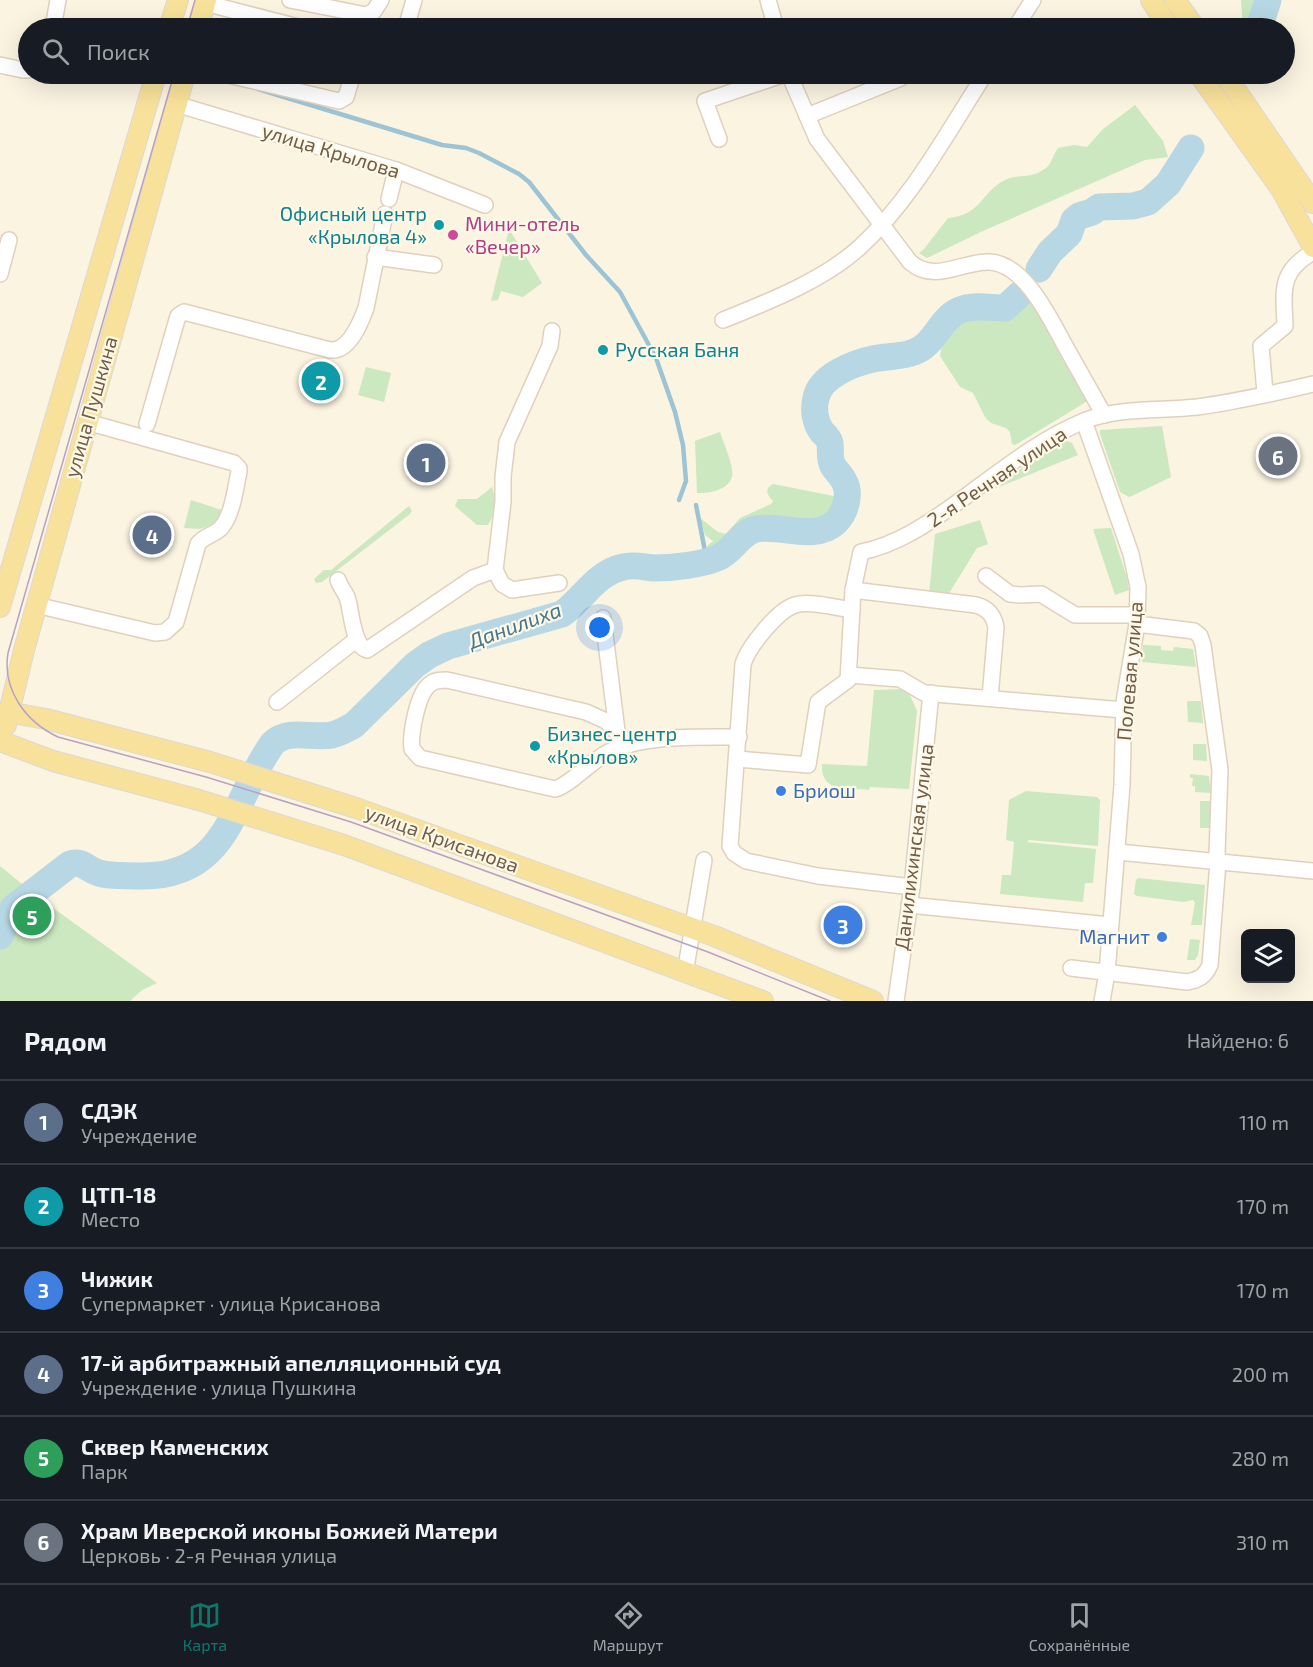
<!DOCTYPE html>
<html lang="ru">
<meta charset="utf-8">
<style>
body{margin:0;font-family:"Exo 2",sans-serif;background:#242831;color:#f1f3f6}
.controls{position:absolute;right:18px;bottom:18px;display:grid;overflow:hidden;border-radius:9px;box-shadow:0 6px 24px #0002}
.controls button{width:54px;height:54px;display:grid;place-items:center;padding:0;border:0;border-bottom:2px solid #363941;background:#171b24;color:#f1f3f6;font:30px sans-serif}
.you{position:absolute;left:600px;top:628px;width:21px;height:21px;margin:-15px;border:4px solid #fff;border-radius:50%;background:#1a73e8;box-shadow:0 0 0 9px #1a73e833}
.badge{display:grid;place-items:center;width:39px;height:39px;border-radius:50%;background:#0f766e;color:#fff;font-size:20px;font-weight:700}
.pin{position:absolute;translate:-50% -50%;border:3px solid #fff;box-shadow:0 2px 6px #0006}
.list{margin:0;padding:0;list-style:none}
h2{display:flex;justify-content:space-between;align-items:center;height:78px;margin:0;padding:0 24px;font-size:26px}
h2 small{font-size:20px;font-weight:400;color:#9ea1a6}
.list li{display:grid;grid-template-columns:39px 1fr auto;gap:18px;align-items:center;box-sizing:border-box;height:84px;padding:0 24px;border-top:2px solid #363941}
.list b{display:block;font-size:22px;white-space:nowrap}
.list p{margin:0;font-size:20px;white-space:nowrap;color:#9ea1a6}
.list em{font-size:20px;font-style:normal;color:#9ea1a6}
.icon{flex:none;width:33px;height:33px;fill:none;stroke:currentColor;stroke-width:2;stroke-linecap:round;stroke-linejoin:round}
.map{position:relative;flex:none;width:1313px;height:1001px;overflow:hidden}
.search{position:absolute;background:#171b24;box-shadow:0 6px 24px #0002;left:18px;right:18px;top:18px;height:66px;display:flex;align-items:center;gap:15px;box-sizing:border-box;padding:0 21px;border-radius:33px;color:#9ea1a6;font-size:22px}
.sheet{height:582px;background:#171b24}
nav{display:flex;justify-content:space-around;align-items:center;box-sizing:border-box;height:84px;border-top:2px solid #363941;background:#171b24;font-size:16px;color:#9ea1a6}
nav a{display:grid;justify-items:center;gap:3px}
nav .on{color:#0f766e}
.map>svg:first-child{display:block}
.green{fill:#cbe8c0}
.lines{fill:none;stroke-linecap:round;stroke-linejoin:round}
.stream{stroke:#9dc4d5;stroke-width:4.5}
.river{stroke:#b6d7e3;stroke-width:27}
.minor-casing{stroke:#dfd1bd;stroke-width:18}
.major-casing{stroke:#ddd8d3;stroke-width:22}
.minor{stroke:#fff;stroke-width:15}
.major{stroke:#f8e29b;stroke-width:20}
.tram{stroke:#b8a1c3;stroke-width:1.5}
.culture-dot{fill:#0f9aa8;stroke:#fef8e6;stroke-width:2}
.hotel-dot{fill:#d1479c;stroke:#fef8e6;stroke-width:2}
.shop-dot{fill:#3f7fe0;stroke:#fef8e6;stroke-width:2}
.labels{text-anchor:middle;stroke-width:4.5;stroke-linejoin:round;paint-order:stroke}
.street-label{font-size:20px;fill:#715d49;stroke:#fef8e6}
.culture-label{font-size:20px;fill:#0d838f;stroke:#fef8e6;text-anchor:start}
.hotel-label{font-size:20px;fill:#b23c85;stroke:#fef8e6;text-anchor:start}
.shop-label{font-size:20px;fill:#366cbe;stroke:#fef8e6;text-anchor:start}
.water-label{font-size:21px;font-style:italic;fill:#46768a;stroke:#fef8e6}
</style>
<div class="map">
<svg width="1313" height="1001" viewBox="0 0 1313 1001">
<rect width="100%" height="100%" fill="#fbf4e1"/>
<g class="green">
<polygon points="1241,0 1254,0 1245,28 1243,28"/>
<path d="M1135 105 1163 141 1168 157 1145 160 983 231 927 258 919 253 924 249 948 218C982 215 981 192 1005 180 1020 173 1030 180 1046 168 1052 163 1053 155 1058 148L1074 145 1087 147 1103 129Z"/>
<polygon points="509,229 542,283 523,297 501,291 498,300 491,301"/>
<path d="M1023 295 1028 296 1061 354C1062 365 1069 366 1076 374 1081 380 1084 390 1088 397L1086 402 1015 445 1012 444 1010 432 1006 428 991 423 985 417 973 393 960 387 940 356 944 332 951 322 969 312 1003 311 1011 309 1016 305Z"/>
<polygon points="366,367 391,373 384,402 358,395"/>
<polygon points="1162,426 1171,477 1134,495 1129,497 1120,492 1100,434 1100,430"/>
<path d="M720 432C724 444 730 457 732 469 736 488 711 494 697 493L695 441Z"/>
<polygon points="1067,441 1072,443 1078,455 989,491 1057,444"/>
<path d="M773 484 844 498C844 505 842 509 837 515 820 541 782 523 757 526 737 529 732 556 711 557L707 546 713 541 705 535 700 518 718 532 726 534 740 518 771 504 773 501C768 496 763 489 773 484Z"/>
<path d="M492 487C497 502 496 512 488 525H477L455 506 458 499H477Z"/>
<polygon points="191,500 222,510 216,523 200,529 184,528"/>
<polygon points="409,506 412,511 410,514 322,582 316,583 314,579 324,570 331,570"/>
<polygon points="980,520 988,544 977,548 948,595 929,594 935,534"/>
<polygon points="1111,528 1127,578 1129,590 1115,595 1093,529"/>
<polygon points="1143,645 1161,646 1161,650 1173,651 1174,647 1193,649 1196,667 1142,662"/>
<path d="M905 689 909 693 917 711 909 789 870 787 869 790C848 788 820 793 822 764L867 766 874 690Z"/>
<polygon points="1187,701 1201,701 1203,723 1188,722"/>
<polygon points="1193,744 1206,744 1207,761 1193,760"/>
<polygon points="1190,774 1209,776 1211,793 1195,792 1195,786 1192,786 1193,778 1190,778"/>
<polygon points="1026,791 1097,797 1100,800 1098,846 1029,840 1027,842 1096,849 1093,883 1085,883 1083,902 1000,894 1002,875 1011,875 1014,842 1006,840 1009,800"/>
<polygon points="1200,801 1211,801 1209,828 1200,828"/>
<polygon points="0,866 38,897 157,983 142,990 130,1001 0,1001"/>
<polygon points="1138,878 1205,885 1202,925 1191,925 1195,903 1193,900 1184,902 1137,896 1134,894 1136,880"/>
<polygon points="1190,939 1200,940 1198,955 1195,960 1187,960"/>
</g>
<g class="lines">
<g class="stream">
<polyline points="258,89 442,145 466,148 479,153 519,174 529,182 586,255 620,292 656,358 675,412 683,445 686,481 679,500"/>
<polyline points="696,505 707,561"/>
</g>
<g class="river">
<polyline points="1259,28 1268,0"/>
<polyline points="1039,269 1050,252 1069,234 1074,220 1079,216 1092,212 1099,207 1133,206 1148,202 1168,184 1191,148"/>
<path d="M0 936 13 908 70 864C82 860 88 870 99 873 112 877 128 875 140 876 230 878 232 799 273 743 289 728 312 739 332 735 340 733 347 729 354 725L415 665 429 655 448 646 562 614C583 599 596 573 623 567 633 564 644 567 654 568 671 568 701 565 717 558 734 551 739 533 756 529 780 524 815 542 836 522 846 512 851 493 844 481 841 475 836 471 833 466 829 459 831 451 830 443 829 438 826 436 822 432 815 423 813 409 816 398 820 376 854 363 873 359 887 356 901 357 914 352 935 345 939 319 960 310 975 304 990 308 1005 308L1020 294"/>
</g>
<g class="minor-casing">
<g id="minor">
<polyline points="290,0 366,15 374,11 381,0"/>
<polyline points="768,0 776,28"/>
<polyline points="205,3 302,28"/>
<polyline points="53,28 58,0"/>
<polyline points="406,28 414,0"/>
<polyline points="1015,28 1033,0"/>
<polyline points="0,65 23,70 28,70"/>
<polyline points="224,74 339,101 346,97 353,74"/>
<path d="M789 74 817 139 910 262C935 284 962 261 989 262 1026 263 1052 323 1068 351 1080 372 1092 394 1104 415"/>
<polyline points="176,104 396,170 485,205"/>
<polyline points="807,116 901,78"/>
<polyline points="719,139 705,101 785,74"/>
<polyline points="389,199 396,170"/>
<polyline points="375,257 434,265"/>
<polyline points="0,274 9,240"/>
<path d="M723 320C768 302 824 280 860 247 912 199 947 133 985 74"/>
<path d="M1265 393 1261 346 1285 326C1284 292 1278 272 1313 252"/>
<polyline points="1084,421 1131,554 1138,587 1137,624 1124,702 1122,785 1107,973 1102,1001"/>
<path d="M147 424 178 316 184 312 330 350C349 352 360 324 366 308L385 214"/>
<polyline points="495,570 502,584 512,590 559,583"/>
<polyline points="986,576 1010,594 1020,595 1041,594 1075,615 1137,615"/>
<path d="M338 580C340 586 344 591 347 597 352 611 352 645 367 650L473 578 495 570 503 502V477L507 442 550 346 552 331"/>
<path d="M853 590 976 605C988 608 994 616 996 627L990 698"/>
<path d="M36 605 155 633 165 632 176 622 198 544C204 536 214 535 221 528 233 514 235 489 239 472V468L234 463 87 422"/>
<path d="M852 610C837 608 809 600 795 605 778 610 748 647 743 664L730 846 734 853 746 861 818 876 912 887"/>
<polyline points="603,618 617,731"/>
<polyline points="849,675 900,679 924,693 1123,710"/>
<polyline points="277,702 357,639"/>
<path d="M629 745 606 721 586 712 447 680C441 680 434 680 429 685 417 695 410 735 412 749L420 758 555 789C569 785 590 763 605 754 640 734 700 737 739 737"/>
<path d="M737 759 808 765 818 702 848 680 853 590 861 552C897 545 929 523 958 502 998 473 1038 440 1084 421 1118 407 1160 411 1197 407 1235 402 1275 393 1313 384"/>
<polyline points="1118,852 1313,871"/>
<polyline points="909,905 1110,925"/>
<path d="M1071 968 1187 982C1199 980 1205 976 1210 965L1218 862 1217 853 1220 770 1203 645 1200 636 1194 631 1137 624"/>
<polyline points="685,973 704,860"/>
<polyline points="896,1001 912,887 931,693"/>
</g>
</g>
<g class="major-casing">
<g id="major">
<polyline points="1151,0 1169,28"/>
<polyline points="1175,0 1195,28"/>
<polyline points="169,28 178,0"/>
<polyline points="198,28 206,0"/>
<polyline points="1199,74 1281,189 1313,247"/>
<polyline points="1225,74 1313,203"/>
<polyline points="0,607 156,74"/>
<polyline points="0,714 18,714 46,719 210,762 356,808 714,936 873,1001"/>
<polyline points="6,725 24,650 185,74"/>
<polyline points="0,741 53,761 199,800 344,845 763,1001"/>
</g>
</g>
<use href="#minor" class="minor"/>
<use href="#major" class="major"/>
<g class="tram">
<polyline points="187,28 195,0"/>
<path d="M174 74 8 653C2 690 26 722 58 737L206 777 351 822 708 952 830 1001"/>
</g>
</g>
<g class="culture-dot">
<circle cx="439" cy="225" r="6"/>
<circle cx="603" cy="350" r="6"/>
<circle cx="535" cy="746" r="6"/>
</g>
<circle class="hotel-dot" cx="453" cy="235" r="6"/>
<g class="shop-dot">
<circle cx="781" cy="791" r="6"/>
<circle cx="1162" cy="937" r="6"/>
</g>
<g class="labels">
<g class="street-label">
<text transform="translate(331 151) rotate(17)" y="7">улица Крылова</text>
<text transform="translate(91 407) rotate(-74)" y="7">улица Пушкина</text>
<text transform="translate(997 477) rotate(-34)" y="7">2-я Речная улица</text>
<text transform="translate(1130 671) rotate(-85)" y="7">Полевая улица</text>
<text transform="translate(442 839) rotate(20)" y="7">улица Крисанова</text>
<text transform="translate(914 847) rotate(-83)" y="7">Данилихинская улица</text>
</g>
<g class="culture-label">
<text x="427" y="221" text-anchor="end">Офисный центр<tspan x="427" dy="23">«Крылова 4»</tspan></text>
<text x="615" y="357">Русская Баня</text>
<text x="547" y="741">Бизнес-центр<tspan x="547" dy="23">«Крылов»</tspan></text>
</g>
<g class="hotel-label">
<text x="465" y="231">Мини-отель<tspan x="465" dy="23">«Вечер»</tspan></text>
</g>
<g class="shop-label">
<text x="793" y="798">Бриош</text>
<text x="1150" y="944" text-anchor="end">Магнит</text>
</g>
<g class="water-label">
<text transform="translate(515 626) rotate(-20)" y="7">Данилиха</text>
</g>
</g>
</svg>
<div class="controls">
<button><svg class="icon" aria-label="layers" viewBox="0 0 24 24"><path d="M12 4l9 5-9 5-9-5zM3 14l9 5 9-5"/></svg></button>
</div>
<div class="you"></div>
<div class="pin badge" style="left:426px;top:463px;background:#5c6f8a">1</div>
<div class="pin badge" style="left:321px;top:381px;background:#0f9aa8">2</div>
<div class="pin badge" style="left:843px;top:925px;background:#3f7fe0">3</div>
<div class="pin badge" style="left:152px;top:535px;background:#5c6f8a">4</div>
<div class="pin badge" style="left:32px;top:916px;background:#2e9e5b">5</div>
<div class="pin badge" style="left:1278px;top:456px;background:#6b7280">6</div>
<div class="search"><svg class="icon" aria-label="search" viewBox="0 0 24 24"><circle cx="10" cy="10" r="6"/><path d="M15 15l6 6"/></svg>Поиск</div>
</div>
<section class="sheet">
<h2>Рядом<small>Найдено: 6</small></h2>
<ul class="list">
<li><span class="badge" style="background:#5c6f8a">1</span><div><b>СДЭК</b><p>Учреждение</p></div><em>110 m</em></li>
<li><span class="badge" style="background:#0f9aa8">2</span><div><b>ЦТП-18</b><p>Место</p></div><em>170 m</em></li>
<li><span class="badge" style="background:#3f7fe0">3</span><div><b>Чижик</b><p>Супермаркет · улица Крисанова</p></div><em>170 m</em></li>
<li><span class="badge" style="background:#5c6f8a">4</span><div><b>17-й арбитражный апелляционный суд</b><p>Учреждение · улица Пушкина</p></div><em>200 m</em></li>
<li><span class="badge" style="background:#2e9e5b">5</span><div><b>Сквер Каменских</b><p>Парк</p></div><em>280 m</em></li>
<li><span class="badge" style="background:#6b7280">6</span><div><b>Храм Иверской иконы Божией Матери</b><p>Церковь · 2-я Речная улица</p></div><em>310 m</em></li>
</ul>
</section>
<nav>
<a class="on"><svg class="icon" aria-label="map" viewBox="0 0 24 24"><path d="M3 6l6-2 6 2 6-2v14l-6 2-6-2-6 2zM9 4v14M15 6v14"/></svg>Карта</a>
<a><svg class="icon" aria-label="directions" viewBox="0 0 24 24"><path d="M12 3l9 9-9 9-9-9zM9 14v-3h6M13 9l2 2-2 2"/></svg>Маршрут</a>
<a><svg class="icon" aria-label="saved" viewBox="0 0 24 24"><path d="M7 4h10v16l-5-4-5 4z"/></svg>Сохранённые</a>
</nav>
